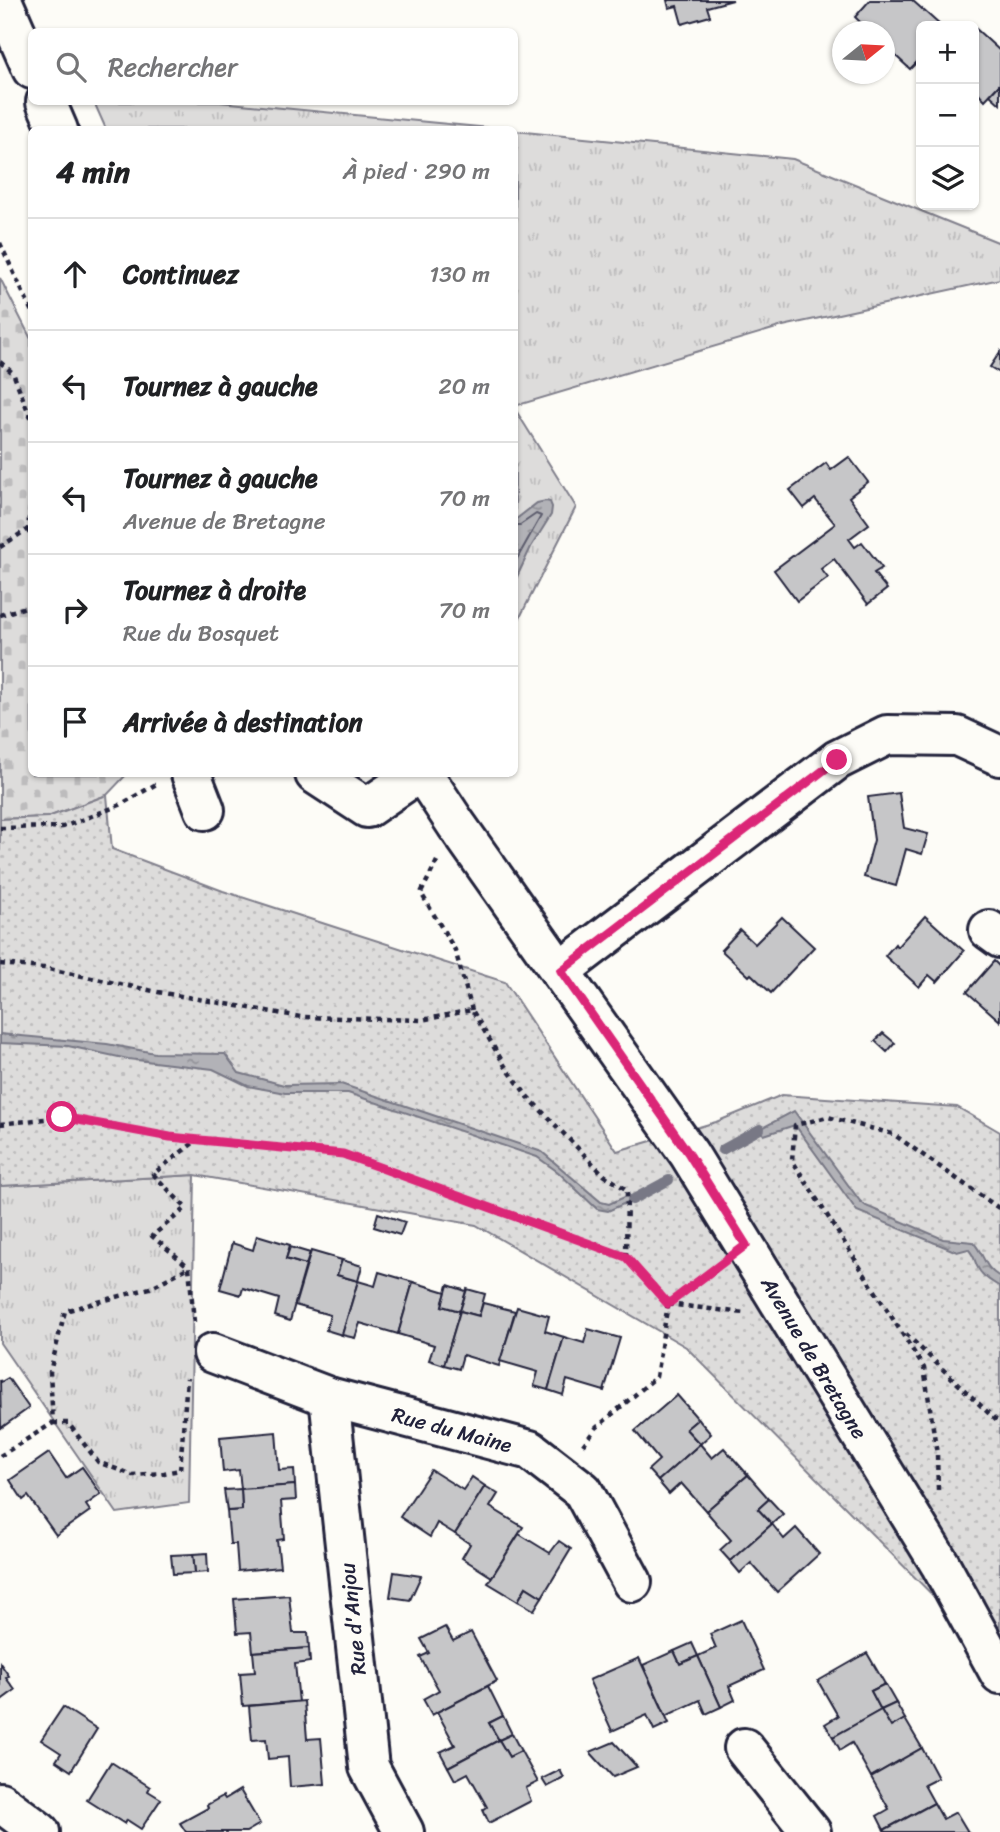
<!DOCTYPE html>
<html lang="fr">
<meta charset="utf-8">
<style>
body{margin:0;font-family:Sriracha,sans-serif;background:#f6f6f6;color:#202124}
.controls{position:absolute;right:21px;top:21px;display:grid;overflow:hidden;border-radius:10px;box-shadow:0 2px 5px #0004}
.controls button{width:63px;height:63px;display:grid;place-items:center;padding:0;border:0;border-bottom:2px solid #e0e0e0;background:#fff;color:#202124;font:35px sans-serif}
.compass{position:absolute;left:832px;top:21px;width:63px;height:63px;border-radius:50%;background:#fff;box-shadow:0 2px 5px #0004;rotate:72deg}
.stop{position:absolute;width:21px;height:21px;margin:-16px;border:5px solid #db2777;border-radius:50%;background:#fff}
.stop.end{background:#db2777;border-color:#fff;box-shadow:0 2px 7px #0008}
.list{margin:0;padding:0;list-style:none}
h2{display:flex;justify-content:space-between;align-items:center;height:91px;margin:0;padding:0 28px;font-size:30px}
h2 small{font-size:23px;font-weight:400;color:#757577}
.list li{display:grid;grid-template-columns:46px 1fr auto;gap:21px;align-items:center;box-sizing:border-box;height:112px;padding:0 28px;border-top:2px solid #e0e0e0}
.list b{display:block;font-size:26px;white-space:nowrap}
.list p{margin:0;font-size:23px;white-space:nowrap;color:#757577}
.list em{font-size:23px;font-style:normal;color:#757577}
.icon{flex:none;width:38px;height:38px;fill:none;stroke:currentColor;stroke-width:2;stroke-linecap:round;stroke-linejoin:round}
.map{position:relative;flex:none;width:1000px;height:1832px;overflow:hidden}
.search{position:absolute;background:#fff;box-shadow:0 2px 5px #0004;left:28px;top:28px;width:490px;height:77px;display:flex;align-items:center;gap:18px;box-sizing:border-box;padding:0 24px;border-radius:10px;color:#757577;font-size:26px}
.panel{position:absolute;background:#fff;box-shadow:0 2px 5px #0004;left:28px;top:126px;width:490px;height:651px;border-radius:10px}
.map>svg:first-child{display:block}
.grass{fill:url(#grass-tufts);stroke:#807f8b;stroke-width:2}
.cemetery{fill:url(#cemetery-stones);stroke:#807f8b;stroke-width:2}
.park{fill:url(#park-dots);stroke:#807f8b;stroke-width:2}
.water{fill:url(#water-ripples);stroke:#787885;stroke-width:2}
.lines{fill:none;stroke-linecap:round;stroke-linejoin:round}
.shore{stroke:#5c5c6d;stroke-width:2}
.stream{stroke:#787885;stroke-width:10}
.building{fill:#c6c6c8;stroke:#22223b;stroke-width:2}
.minor-casing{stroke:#22223b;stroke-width:44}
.path{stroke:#22223b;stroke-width:4.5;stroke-dasharray:5 5;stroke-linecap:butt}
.minor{stroke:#fdfcf7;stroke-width:38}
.route{stroke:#db2777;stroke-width:9}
.labels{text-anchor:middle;stroke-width:6;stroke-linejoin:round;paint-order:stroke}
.street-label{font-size:21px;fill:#22223b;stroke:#fdfcf7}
</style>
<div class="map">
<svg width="1000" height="1832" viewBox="0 0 1000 1832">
<defs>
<pattern id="grass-tufts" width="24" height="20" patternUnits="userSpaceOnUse" patternTransform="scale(1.75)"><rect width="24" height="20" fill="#dddcdb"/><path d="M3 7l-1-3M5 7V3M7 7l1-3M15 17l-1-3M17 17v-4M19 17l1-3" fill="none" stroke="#bdbcbd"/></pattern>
<pattern id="cemetery-stones" width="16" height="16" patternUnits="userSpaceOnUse" patternTransform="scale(1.75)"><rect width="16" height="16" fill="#dddcdb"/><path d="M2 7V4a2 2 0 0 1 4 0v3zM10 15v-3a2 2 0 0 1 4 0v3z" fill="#bdbcbd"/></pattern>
<pattern id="park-dots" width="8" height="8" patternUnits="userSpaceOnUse" patternTransform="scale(1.75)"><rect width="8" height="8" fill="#dddcdb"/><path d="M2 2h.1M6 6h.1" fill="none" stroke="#bdbcbd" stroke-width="1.8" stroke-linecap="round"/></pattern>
<pattern id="water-ripples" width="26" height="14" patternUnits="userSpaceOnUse" patternTransform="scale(1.75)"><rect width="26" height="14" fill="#b2b2b7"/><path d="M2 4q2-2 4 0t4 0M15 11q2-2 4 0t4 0" fill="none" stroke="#909096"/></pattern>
</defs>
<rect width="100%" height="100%" fill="#fdfcf7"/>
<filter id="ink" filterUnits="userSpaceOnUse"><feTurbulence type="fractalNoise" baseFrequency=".0143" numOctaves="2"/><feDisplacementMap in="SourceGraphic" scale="14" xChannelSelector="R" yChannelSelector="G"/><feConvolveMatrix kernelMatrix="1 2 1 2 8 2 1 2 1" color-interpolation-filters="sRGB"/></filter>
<g filter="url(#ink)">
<g class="grass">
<polygon points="94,102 220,102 500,129 106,129"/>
<polygon points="515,131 793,159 1000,243 1000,279 783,326 515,406"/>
<polygon points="515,409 576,507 515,627"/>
<polygon points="195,1175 189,1503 117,1513 0,1343 0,1186"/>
</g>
<polygon class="cemetery" points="0,278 31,339 32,774 127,774 107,795 48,817 0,819"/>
<polygon class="park" points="107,795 112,849 223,891 505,982 617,1151 716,1122 782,1095 957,1107 1000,1132 1000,1663 686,1347 476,1225 195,1175 0,1186 0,819 48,817"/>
<g class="water">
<polygon points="546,501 550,502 552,507 551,515 531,547 515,581 515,520 537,503"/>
<polygon points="0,1034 107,1044 155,1053 225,1054 239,1073 284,1085 341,1084 542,1152 601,1202 609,1204 629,1195 632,1200 608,1211 597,1209 558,1172 537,1157 348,1093 285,1093 248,1086 213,1069 128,1059 68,1046 0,1043"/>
<path d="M794 1111 860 1201 866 1206 943 1239 973 1242C985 1255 983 1267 1000 1277V1287C991 1281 981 1276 977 1266 974 1259 974 1255 968 1249L957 1252 857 1211 795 1125 764 1135 760 1129Z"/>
</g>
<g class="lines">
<polyline class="shore" points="514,525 520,525 536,514 541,516 514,564"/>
<g class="stream">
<polyline points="722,1150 760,1129"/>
<polyline points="632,1200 669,1180"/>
</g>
</g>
<g class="building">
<polygon points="667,0 733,0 707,7 710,16 682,24 677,6 669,8"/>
<polygon points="870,0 912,0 941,26 921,26 921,58 910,69 884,45 884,32 870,32 855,17"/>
<polygon points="974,27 1000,51 1000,84 985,100 974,88"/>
<polygon points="1000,84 1000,104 990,95"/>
<polygon points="1000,352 1000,373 990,367"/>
<polygon points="849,457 868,482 849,497 869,524 849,539 855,547 862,542 882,568 874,573 887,589 868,604 834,559 821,569 828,578 797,601 774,570 835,524 815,499 804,508 790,490 826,463 831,470"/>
<polygon points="899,793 904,828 928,834 922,854 906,849 896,886 864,877 874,840 868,797"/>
<polygon points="925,916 964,951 937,982 929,975 919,987 885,956 895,944 897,947"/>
<polygon points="782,917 814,947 771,993 751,974 749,976 721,950 740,930 755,944"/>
<polygon points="994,961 1000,967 1000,1021 967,992"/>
<polygon points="883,1033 895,1043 887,1052 875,1041"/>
<polygon points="378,1213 405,1222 400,1235 374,1227"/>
<polygon points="257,1235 290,1245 286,1259 306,1265 290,1321 275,1316 279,1299 243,1288 241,1295 220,1289 232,1243 253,1250"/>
<polygon points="290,1247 310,1253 306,1265 286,1259"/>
<polygon points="311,1251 342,1260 337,1275 358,1281 342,1335 326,1330 330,1315 295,1305"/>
<polygon points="342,1260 362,1266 358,1281 337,1275"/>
<polygon points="379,1272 413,1282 398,1334 360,1323 355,1338 342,1335 358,1281 375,1286"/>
<polygon points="413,1282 446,1292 442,1306 460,1311 444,1365 429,1360 434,1345 398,1334"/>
<polygon points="448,1285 466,1291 460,1311 442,1306"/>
<polygon points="467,1289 485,1294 479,1316 460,1311"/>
<polygon points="483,1303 515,1311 499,1366 463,1355 459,1369 444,1365 460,1311 479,1316"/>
<polygon points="517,1307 549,1316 545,1331 564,1337 548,1390 534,1386 538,1372 500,1361"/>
<polygon points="588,1329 620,1338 604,1391 567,1380 563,1395 548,1390 564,1337 584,1343"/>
<polygon points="8,1378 29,1408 1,1428 0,1380 1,1382"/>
<polygon points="677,1395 698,1419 686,1429 700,1444 658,1481 648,1470 659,1460 635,1431"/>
<polygon points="698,1419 711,1434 700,1444 686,1429"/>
<polygon points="276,1432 279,1470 294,1469 295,1485 241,1489 239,1470 223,1472 220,1437"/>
<polygon points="700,1444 712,1458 724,1448 748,1475 706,1511 681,1483 669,1494 658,1481"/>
<polygon points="49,1453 66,1478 82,1467 101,1494 86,1505 90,1511 56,1535 28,1496 23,1500 10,1480"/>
<polygon points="431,1470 463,1490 472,1477 485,1486 455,1534 437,1523 430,1537 400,1517"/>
<polygon points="748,1475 769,1499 758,1509 772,1524 730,1561 720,1550 731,1540 706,1511"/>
<polygon points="295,1485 296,1500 281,1501 284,1539 277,1540 280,1567 238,1571 236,1544 230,1544 227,1511 242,1510 241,1489"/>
<polygon points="485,1486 498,1494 490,1507 523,1527 492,1577 462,1558 470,1544 455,1534"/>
<polygon points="241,1489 242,1510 227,1511 224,1490"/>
<polygon points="769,1499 783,1514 772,1524 758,1509"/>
<polygon points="772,1524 784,1539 796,1528 819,1554 777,1592 751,1563 740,1573 730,1561"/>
<polygon points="519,1534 550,1553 559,1541 571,1549 542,1597 526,1587 518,1601 488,1583"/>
<polygon points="207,1553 208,1572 195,1573 193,1554"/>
<polygon points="193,1554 195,1573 173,1574 171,1555"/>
<polygon points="394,1572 421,1576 410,1600 390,1597"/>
<polygon points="526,1587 542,1597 534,1610 518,1601"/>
<polygon points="289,1595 293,1633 308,1633 309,1648 253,1652 251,1632 237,1633 234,1599"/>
<polygon points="741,1620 764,1670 729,1686 735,1700 721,1707 698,1656 716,1648 710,1634"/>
<polygon points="445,1627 453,1641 471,1632 497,1681 432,1715 423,1699 439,1690 420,1657 429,1653 421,1639"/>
<polygon points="692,1643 698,1656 680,1664 674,1651"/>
<polygon points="309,1648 310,1662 295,1664 299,1702 243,1706 240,1673 255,1672 253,1652"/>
<polygon points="674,1651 680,1664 698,1656 721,1707 706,1714 700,1700 666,1716 643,1665"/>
<polygon points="867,1653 885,1684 871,1691 881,1710 833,1737 825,1724 838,1716 818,1681"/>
<polygon points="639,1658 669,1723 654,1730 647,1715 612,1731 589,1680"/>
<polygon points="0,1663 9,1676 6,1678 15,1690 0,1701"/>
<polygon points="885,1684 896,1703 881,1710 871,1691"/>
<polygon points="488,1686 503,1716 489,1723 499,1740 448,1767 440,1752 455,1745 437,1712"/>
<polygon points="304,1701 307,1739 321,1738 325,1784 290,1787 288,1757 268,1759 266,1739 252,1740 249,1706"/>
<polygon points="896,1703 905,1719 891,1727 881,1710"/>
<polygon points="63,1707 97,1729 71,1771 56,1761 61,1753 41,1740"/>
<polygon points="881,1710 891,1727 905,1719 922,1748 871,1777 852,1743 840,1750 833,1737"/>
<polygon points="503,1716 512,1734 499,1740 489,1723"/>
<polygon points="512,1734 521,1751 509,1757 499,1740"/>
<polygon points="499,1740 509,1757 521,1751 538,1782 526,1788 531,1801 489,1823 483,1810 487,1807 468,1773 455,1780 448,1767"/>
<polygon points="614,1742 637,1767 613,1777 590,1752"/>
<polygon points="922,1748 938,1778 924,1785 934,1803 884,1830 877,1816 889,1809 871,1777"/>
<polygon points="111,1762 150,1787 148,1791 161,1799 141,1829 127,1820 125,1824 87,1800"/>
<polygon points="560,1770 564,1778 547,1787 542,1779"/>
<polygon points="240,1790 260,1824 246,1832 186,1832 180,1823 208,1808 207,1805 223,1796 225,1799"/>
<polygon points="934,1803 943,1819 956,1812 968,1832 886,1832 884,1830"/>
</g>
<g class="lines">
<g class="minor-casing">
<g id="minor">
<polyline points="2,0 32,69"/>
<polyline points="46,102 58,130"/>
<polyline points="191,774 205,810"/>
<polyline points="315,774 367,808 417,774"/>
<polyline points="423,774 456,824 689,1154 940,1564 1000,1674"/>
<polyline points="989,930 1000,938"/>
<polyline points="560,971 837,760 887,735 957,736 1000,756"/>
<polyline points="213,1353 329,1397 530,1450 583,1491 632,1582"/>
<polyline points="329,1397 369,1767 404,1832"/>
<polyline points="744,1748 811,1832"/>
<polyline points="0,1802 40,1832"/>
</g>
</g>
<g class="path">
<polyline points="0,243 32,312"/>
<polyline points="0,362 13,373 32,421"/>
<polyline points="28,529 32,541"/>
<polyline points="0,547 28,529 32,489"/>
<polyline points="0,615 32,605"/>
<polyline points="0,828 63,827 120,805 158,783"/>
<polyline points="437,861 421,893 455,950 472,1010"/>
<polyline points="0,964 44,968 158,992 301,1017 422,1020 472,1010 505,1066 528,1097 604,1175 627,1190 626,1257"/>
<polyline points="0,1124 62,1117 170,1137 343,1154 626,1257 668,1304 744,1313"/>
<polyline points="194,1322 189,1267 152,1236 186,1208 153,1174 197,1140"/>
<polyline points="906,1334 1000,1424"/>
<polyline points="53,1423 68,1423 98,1462 132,1475 164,1473 180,1470 187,1378"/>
<polyline points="583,1445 596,1428 656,1377 668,1304 718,1267"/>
<polyline points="0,1456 53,1423 50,1372 65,1311 150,1288 189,1267"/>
<polyline points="938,1490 937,1454 924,1368 792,1160 795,1125 828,1117 893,1134 1000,1209"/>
</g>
<use href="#minor" class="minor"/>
</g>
</g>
<g class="lines" filter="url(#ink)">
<polyline class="route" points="62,1117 170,1137 343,1154 626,1257 668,1304 746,1245 689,1154 561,971 837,760"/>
</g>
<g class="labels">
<g class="street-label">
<text transform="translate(814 1358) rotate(59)" y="7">Avenue de Bretagne</text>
<text transform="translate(452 1430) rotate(15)" y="7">Rue du Maine</text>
<text transform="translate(353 1619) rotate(-96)" y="7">Rue d'Anjou</text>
</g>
</g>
</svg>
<div class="controls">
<button>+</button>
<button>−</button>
<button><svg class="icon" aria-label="layers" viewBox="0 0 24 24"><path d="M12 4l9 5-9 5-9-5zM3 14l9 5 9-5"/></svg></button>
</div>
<svg class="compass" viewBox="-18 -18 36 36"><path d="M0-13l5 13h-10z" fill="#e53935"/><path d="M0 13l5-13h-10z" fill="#757577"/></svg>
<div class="stop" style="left:62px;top:1117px"></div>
<div class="stop end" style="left:837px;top:760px"></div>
<div class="search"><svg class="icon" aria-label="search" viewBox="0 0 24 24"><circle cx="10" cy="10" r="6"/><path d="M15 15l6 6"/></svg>Rechercher</div>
<section class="panel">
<h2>4 min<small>À pied · 290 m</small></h2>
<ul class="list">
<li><svg class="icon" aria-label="ahead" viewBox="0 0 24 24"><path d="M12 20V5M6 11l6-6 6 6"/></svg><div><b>Continuez</b></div><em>130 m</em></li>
<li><svg class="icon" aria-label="left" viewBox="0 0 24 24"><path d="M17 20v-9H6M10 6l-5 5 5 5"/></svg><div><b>Tournez à gauche</b></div><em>20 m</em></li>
<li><svg class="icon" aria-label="left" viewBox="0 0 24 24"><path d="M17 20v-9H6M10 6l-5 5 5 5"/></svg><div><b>Tournez à gauche</b><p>Avenue de Bretagne</p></div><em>70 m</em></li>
<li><svg class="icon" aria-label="right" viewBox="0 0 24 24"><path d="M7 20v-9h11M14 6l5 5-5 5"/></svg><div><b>Tournez à droite</b><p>Rue du Bosquet</p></div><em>70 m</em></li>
<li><svg class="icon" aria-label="arrive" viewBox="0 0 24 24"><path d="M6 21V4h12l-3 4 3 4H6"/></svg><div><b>Arrivée à destination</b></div></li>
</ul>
</section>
</div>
